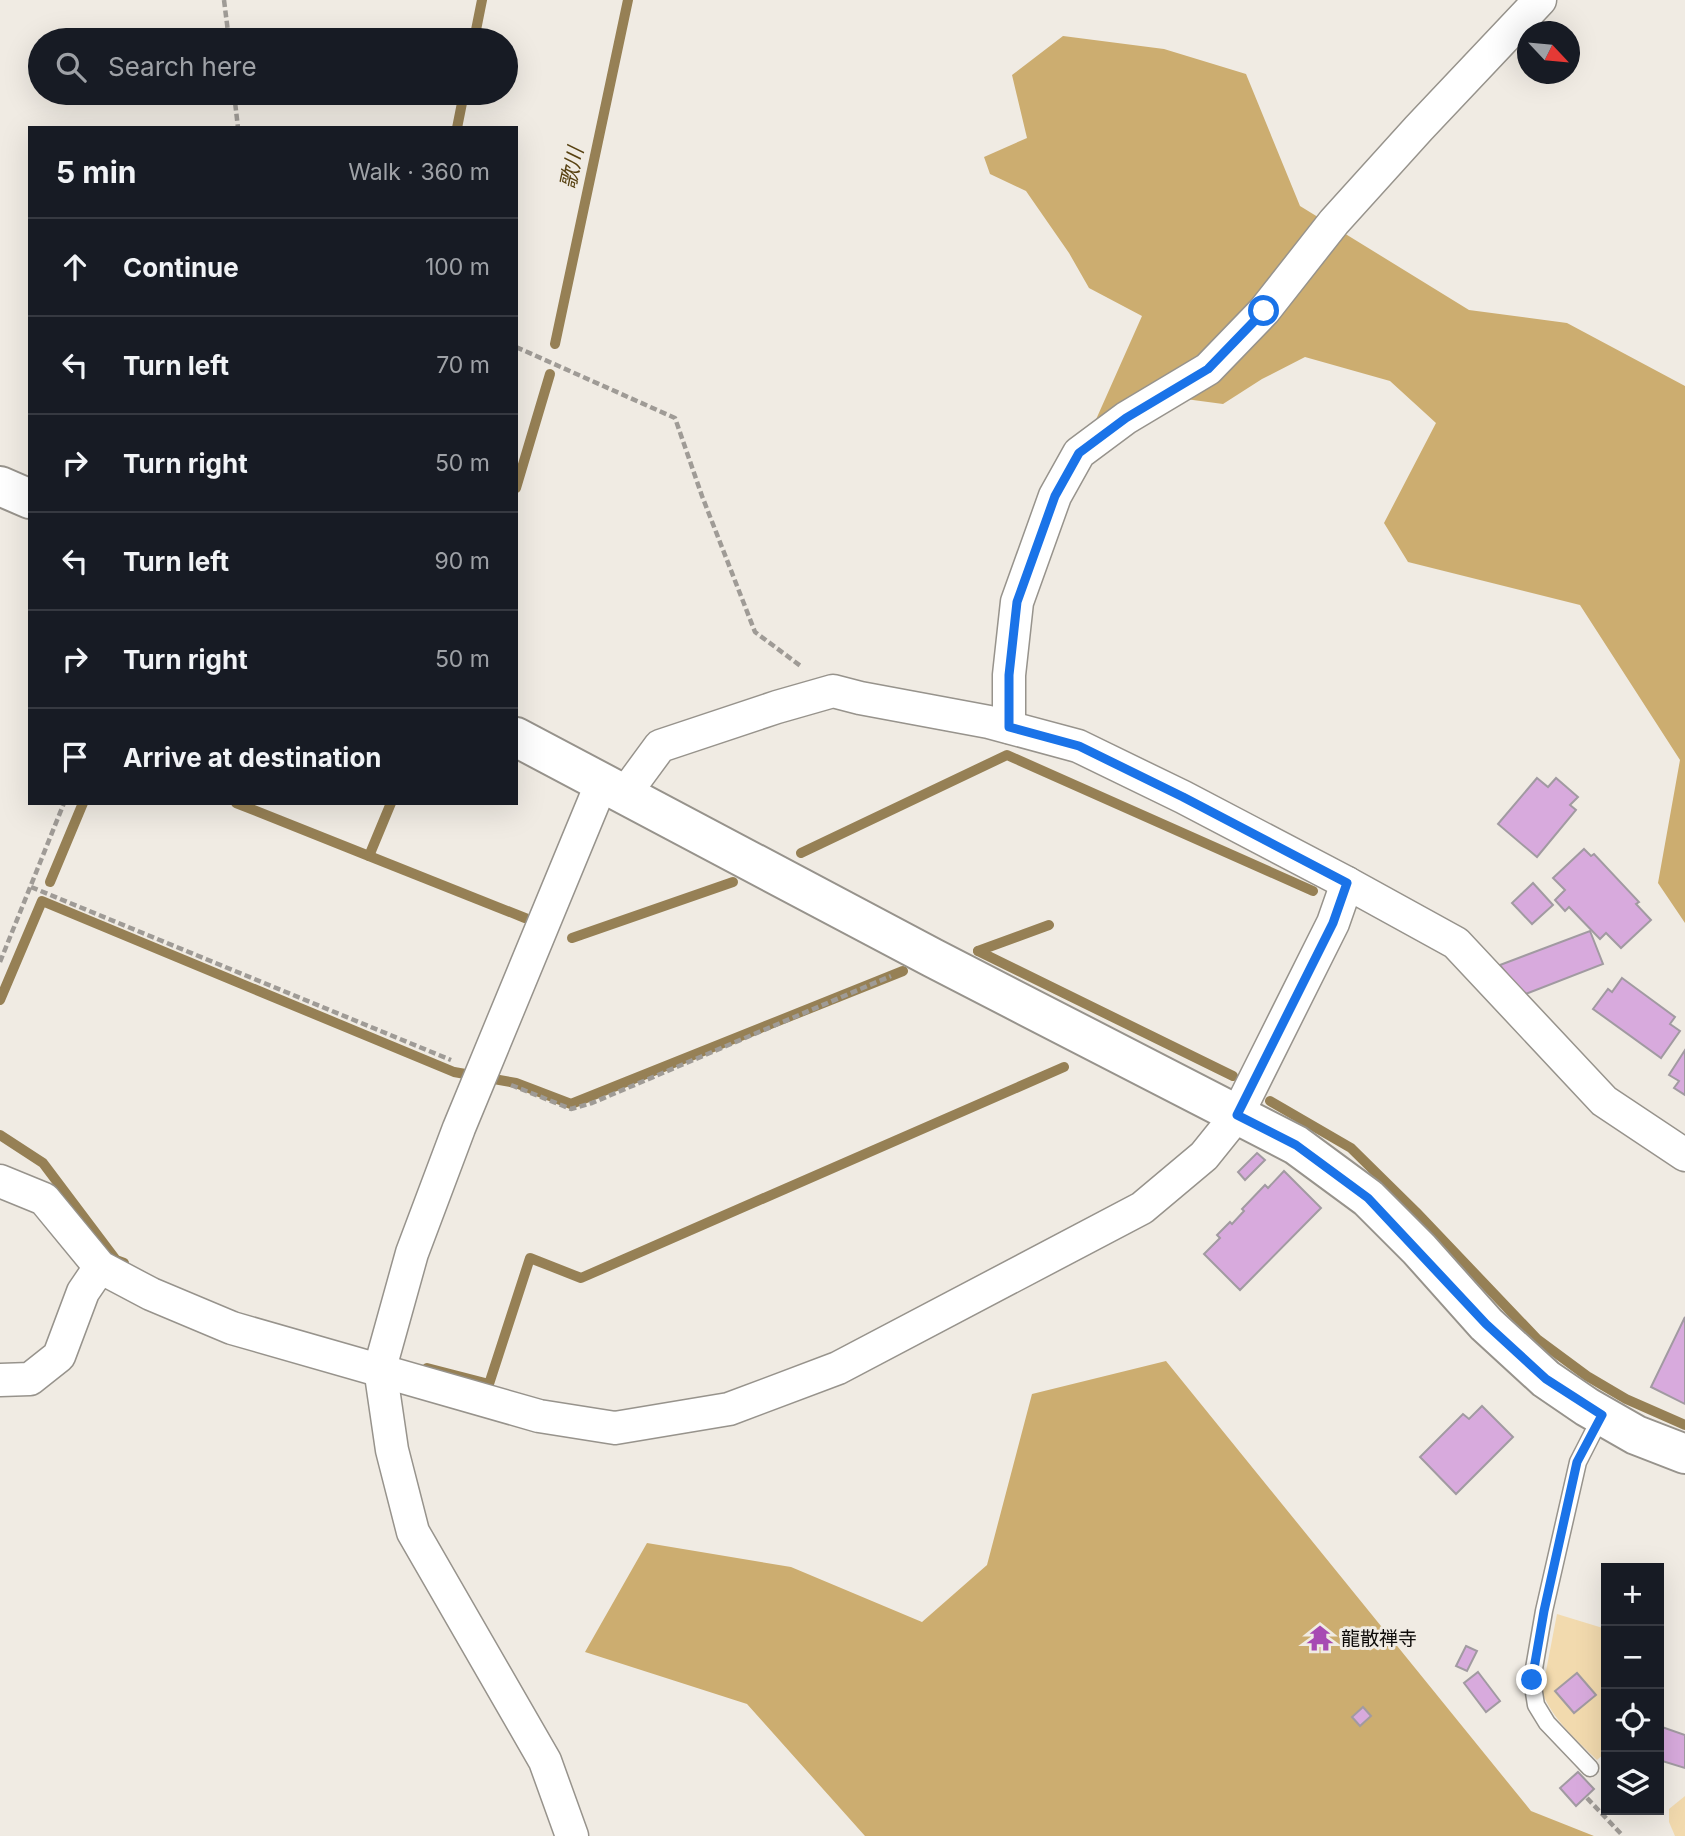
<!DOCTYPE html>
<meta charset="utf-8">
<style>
body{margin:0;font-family:Inter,"Noto Sans JP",sans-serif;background:#242831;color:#f1f3f6}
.controls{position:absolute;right:21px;bottom:21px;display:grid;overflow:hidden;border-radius:0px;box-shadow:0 7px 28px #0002}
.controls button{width:63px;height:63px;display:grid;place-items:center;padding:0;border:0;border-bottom:2px solid #363941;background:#171b24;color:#f1f3f6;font:35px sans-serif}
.compass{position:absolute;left:1517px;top:21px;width:63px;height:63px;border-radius:50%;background:#171b24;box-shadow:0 7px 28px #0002;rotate:116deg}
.stop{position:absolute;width:21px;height:21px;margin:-16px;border:5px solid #1a73e8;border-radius:50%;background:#fff}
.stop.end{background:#1a73e8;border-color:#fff;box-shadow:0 2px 7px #0008}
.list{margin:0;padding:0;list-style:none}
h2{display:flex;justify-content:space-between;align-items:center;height:91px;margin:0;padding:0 28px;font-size:30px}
h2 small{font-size:23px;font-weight:400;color:#9ea1a6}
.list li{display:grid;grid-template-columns:46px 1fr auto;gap:21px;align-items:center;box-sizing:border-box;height:98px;padding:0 28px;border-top:2px solid #363941}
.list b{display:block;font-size:26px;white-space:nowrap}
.list em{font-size:23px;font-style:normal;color:#9ea1a6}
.icon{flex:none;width:38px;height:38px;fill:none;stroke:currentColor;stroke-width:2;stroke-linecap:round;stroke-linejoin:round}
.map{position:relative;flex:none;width:1685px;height:1836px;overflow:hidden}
.search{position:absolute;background:#171b24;box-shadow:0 7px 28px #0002;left:28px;top:28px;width:490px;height:77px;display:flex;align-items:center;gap:18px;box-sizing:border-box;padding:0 24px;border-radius:38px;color:#9ea1a6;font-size:26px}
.panel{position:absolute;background:#171b24;box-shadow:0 7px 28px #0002;left:28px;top:126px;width:490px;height:679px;border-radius:0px}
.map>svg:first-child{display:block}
.green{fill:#f2daae}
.forest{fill:#ccad70}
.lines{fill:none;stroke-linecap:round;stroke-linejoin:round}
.stream{stroke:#968055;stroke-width:10}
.building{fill:#d8aadd;stroke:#a19aa1;stroke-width:2}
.service-casing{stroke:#97938c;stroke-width:19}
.minor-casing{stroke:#97938c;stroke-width:35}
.tertiary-casing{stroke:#97938c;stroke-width:42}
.path{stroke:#9f9b96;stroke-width:4.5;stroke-dasharray:7 3.5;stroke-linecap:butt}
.service{stroke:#fff;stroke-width:16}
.minor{stroke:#fff;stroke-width:32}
.tertiary{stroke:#fff;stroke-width:38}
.route{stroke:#1a73e8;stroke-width:9}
.labels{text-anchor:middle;stroke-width:6;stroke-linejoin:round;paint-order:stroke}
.poi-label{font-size:19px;fill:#0d0b09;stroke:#f0ebe3;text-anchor:start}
.water-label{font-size:21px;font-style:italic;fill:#574111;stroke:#f0ebe3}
</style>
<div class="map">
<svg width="1685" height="1836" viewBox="0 0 1685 1836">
<rect width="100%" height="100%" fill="#f0ebe3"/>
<g class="green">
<path d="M1557 1614 1606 1629V1752L1597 1760C1576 1739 1553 1720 1542 1692Z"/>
<polygon points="1685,1796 1685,1836 1675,1836 1669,1822 1669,1809"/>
</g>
<g class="forest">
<polygon points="1063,36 1164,49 1246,74 1300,206 1469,310 1567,323 1685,386 1685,923 1658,883 1680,760 1580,605 1408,562 1384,523 1436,423 1390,381 1305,357 1262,379 1223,404 1178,398 1094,424 1142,316 1089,288 1069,253 1026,191 990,174 984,157 1027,138 1012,75"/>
<polygon points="1166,1361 1531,1811 1594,1836 865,1836 747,1704 585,1652 647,1543 791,1567 922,1622 987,1565 1032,1394"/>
</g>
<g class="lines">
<g class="stream">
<polyline points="474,40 482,0"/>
<polyline points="457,128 464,93"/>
<polyline points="555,344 628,0"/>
<polyline points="516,488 550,374"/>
<polyline points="236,803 369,856 391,803"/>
<polyline points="801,853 1007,755 1313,891"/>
<polyline points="369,856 525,918"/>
<polyline points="50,882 83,803"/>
<polyline points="572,938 733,882"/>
<polyline points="978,951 1233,1076"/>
<polyline points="978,951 1049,925"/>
<polyline points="0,1000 42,901 454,1072 516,1083 571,1104 903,971"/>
<polyline points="1270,1101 1351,1148 1416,1212 1537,1339 1587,1376 1626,1399 1685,1425"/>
<polyline points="0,1135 43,1163 116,1260 124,1263"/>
<polyline points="427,1368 489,1384 530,1258 581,1278 1064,1067"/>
</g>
</g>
<g class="building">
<polygon points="1537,778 1548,787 1556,778 1578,797 1570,805 1576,810 1537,857 1498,824"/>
<polygon points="1584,849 1591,856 1594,854 1639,902 1636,904 1651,920 1621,948 1606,933 1600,939 1569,907 1565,911 1555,900 1565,890 1553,878"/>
<polygon points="1533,883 1553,905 1532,924 1512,903"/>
<polygon points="1590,931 1603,964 1523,995 1500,965"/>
<polygon points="1622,978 1675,1017 1670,1024 1680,1031 1661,1058 1593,1009 1608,989 1612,992"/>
<polygon points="1685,1050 1685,1095 1674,1088 1679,1081 1669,1075"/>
<polygon points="1257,1153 1265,1160 1245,1180 1238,1172"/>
<polygon points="1284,1171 1321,1208 1240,1290 1204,1254 1220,1238 1217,1235 1230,1222 1232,1224 1244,1211 1242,1209 1265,1185 1268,1188"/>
<polygon points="1685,1317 1685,1404 1651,1387"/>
<polygon points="1482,1406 1513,1437 1456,1494 1420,1457 1463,1414 1469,1419"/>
<polygon points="1466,1646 1477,1651 1467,1671 1456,1666"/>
<polygon points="1478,1672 1500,1701 1486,1712 1464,1683"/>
<polygon points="1577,1673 1596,1695 1574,1713 1555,1691"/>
<polygon points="1363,1707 1371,1716 1360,1726 1352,1717"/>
<polygon points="1659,1726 1685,1735 1685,1768 1659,1760"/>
<polygon points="1578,1772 1594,1789 1576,1806 1560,1788"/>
</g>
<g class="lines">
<g class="service-casing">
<polyline id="service" points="1590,1768 1547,1723 1536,1705 1532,1680 1544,1611 1578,1462 1602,1415"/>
</g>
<g class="minor-casing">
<g id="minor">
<polyline points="1009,727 1009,675 1017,602 1055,496 1079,453 1126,418 1208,369 1264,311 1334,222 1419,128 1540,0"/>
<polyline points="624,795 660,746 777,707 833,691 860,698 989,722 1078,746 1183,797 1347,883"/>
<polyline points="0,1181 44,1199 100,1267 151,1294 232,1328 539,1416 615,1428 729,1409 838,1368 1142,1208 1204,1156 1237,1115 1333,923 1347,883 1456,943 1604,1101 1685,1155"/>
<polyline points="0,1380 30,1379 59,1356 83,1292 100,1267"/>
<polyline points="572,1836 545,1761 413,1532 392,1450 380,1368 412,1253 459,1128 602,782"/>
</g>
</g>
<g class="tertiary-casing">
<g id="tertiary">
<polyline points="0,486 30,499"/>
<polyline points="516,737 933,958 1296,1145 1368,1198 1419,1249 1486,1324 1546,1379 1587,1407 1636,1435 1685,1454"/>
</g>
</g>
<g class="path">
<polyline points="224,0 229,40"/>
<polyline points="234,93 238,128"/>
<polyline points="516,347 675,418 702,496 755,632 802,667"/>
<polyline points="31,887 451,1060"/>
<polyline points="0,962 64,803"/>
<polyline points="511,1085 571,1109 592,1103 891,976"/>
<polyline points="1587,1798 1623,1836"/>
</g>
<use href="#service" class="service"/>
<use href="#minor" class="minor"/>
<use href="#tertiary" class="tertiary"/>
</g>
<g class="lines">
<polyline class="route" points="1264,311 1208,369 1126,418 1079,453 1055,496 1017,602 1009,675 1009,727 1079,746 1183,797 1347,883 1333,923 1237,1115 1296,1145 1368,1198 1486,1324 1546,1379 1602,1415 1577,1462 1544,1611 1532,1680"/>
</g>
<defs>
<g id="temple-bare" transform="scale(2.1)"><path d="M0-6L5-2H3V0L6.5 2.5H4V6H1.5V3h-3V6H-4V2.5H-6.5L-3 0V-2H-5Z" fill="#a74ab3" stroke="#f0ebe3" stroke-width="2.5" paint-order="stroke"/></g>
</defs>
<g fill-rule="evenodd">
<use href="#temple-bare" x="1320" y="1638"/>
</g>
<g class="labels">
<g class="poi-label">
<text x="1341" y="1645">龍散禅寺</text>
</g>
<g class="water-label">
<text transform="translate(572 168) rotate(-78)" y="7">歌川</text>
</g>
</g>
</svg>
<div class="controls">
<button>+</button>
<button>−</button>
<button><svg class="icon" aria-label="locate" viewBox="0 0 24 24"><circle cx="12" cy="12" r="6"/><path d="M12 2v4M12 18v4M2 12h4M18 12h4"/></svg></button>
<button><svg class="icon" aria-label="layers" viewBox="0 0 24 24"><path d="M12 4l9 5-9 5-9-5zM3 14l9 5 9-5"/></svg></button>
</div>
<svg class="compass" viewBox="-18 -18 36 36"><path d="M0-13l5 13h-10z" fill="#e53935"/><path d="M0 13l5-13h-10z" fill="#9ea1a6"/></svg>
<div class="stop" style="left:1264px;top:311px"></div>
<div class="stop end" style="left:1532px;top:1680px"></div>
<div class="search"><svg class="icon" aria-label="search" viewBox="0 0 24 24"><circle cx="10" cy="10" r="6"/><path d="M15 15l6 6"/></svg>Search here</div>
<section class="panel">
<h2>5 min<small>Walk · 360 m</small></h2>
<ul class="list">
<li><svg class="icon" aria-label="ahead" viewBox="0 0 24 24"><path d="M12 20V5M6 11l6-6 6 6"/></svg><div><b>Continue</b></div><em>100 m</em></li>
<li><svg class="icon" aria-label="left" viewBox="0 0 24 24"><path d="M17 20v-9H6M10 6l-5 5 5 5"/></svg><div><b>Turn left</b></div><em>70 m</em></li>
<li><svg class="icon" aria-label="right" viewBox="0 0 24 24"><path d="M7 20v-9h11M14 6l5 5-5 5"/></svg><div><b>Turn right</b></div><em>50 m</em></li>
<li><svg class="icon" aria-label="left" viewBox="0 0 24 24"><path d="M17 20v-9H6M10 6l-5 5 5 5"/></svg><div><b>Turn left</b></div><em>90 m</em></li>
<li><svg class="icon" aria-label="right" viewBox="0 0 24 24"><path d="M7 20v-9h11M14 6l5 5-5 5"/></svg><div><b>Turn right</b></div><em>50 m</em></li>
<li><svg class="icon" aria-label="arrive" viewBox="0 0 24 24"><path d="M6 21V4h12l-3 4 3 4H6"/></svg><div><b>Arrive at destination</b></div></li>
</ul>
</section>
</div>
